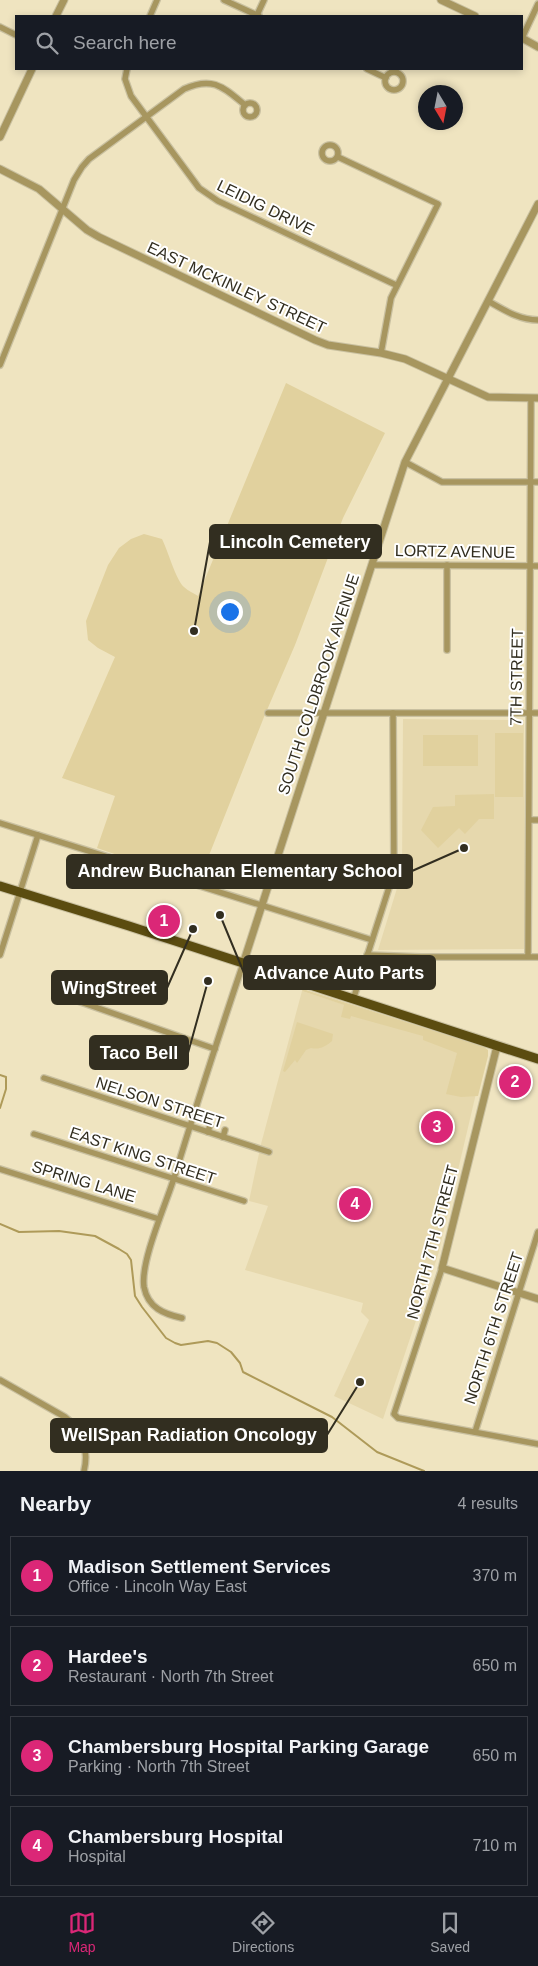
<!DOCTYPE html>
<meta charset="utf-8">
<style>
body{margin:0;font-family:Arial,sans-serif;background:#20242c;color:#f1f3f6}
.compass{position:absolute;left:418px;top:85px;width:45px;height:45px;border-radius:50%;background:#171b24;box-shadow:0 2px 8px #0003;rotate:170deg}
.you{position:absolute;left:229px;top:611px;width:18px;height:18px;margin:-12px;border:4px solid #fff;border-radius:50%;background:#1a73e8;box-shadow:0 0 0 8px #1a73e833}
.badge{display:grid;place-items:center;width:32px;height:32px;border-radius:50%;background:#db2777;color:#fff;font-size:16px;font-weight:700}
.pin{position:absolute;translate:-50% -50%;border:2px solid #fff;box-shadow:0 1px 5px #0006}
.list{margin:0;padding:0;list-style:none}
h2{display:flex;justify-content:space-between;align-items:center;height:65px;margin:0;padding:0 20px;font-size:21px}
h2 small{font-size:16px;font-weight:400;color:#9ea1a6}
.list li{display:grid;grid-template-columns:32px 1fr auto;gap:15px;align-items:center;box-sizing:border-box;height:80px;margin:0 10px 10px;padding:0 10px;border:1px solid #363941;border-radius:0px}
.list b{display:block;font-size:19px;white-space:nowrap}
.list p{margin:0;font-size:16px;white-space:nowrap;color:#9ea1a6}
.list em{font-size:16px;font-style:normal;color:#9ea1a6}
.icon{flex:none;width:28px;height:28px;fill:none;stroke:currentColor;stroke-width:2;stroke-linecap:round;stroke-linejoin:round}
.map{position:relative;flex:none;width:538px;height:1471px;overflow:hidden}
.search{position:absolute;background:#171b24;box-shadow:0 2px 8px #0003;left:15px;right:15px;top:15px;height:55px;display:flex;align-items:center;gap:12px;box-sizing:border-box;padding:0 18px;border-radius:0px;color:#9ea1a6;font-size:19px}
.sheet{height:425px;background:#171b24}
nav{display:flex;justify-content:space-around;align-items:center;box-sizing:border-box;height:70px;border-top:1px solid #363941;background:#171b24;font-size:14px;color:#9ea1a6}
nav a{display:grid;justify-items:center;gap:2px}
nav .on{color:#db2777}
.map>svg:first-child{display:block}
.built{fill:#e6d8ad}
.green{fill:#e1d19e}
.lines{fill:none;stroke-linecap:round;stroke-linejoin:round}
.stream{stroke:#ae9a59;stroke-width:2}
.minor-casing{stroke:#c9c0a0;stroke-width:8}
.tertiary-casing{stroke:#c9c0a0;stroke-width:9}
.trunk-casing{stroke:#c9c0a0;stroke-width:11}
.minor{stroke:#a7965f;stroke-width:5.5}
.tertiary{stroke:#a7965f;stroke-width:7}
.trunk{stroke:#5b4c10;stroke-width:9}
.labels{text-anchor:middle;stroke-width:4;stroke-linejoin:round;paint-order:stroke}
.street-label{font-size:16px;fill:#322e20;stroke:#fff}
.leader{fill:none;stroke:#322e20;stroke-width:2}
.callout-dot{fill:#322e20;stroke:#fff;stroke-width:2}
.callout{fill:#322e20;stroke:#322e20;stroke-width:2}
.callout-label{font-size:18px;text-anchor:middle;font-weight:bold;fill:#fff}
</style>
<div class="map">
<svg width="538" height="1471" viewBox="0 0 538 1471">
<rect width="100%" height="100%" fill="#efe4c0"/>
<g class="built">
<polygon points="403,719 524,720 525,949 378,950 402,872"/>
<polygon points="302,991 486,1051 438,1255 383,1419 334,1396 369,1320 361,1312 363,1303 245,1270 268,1206 249,1201 261,1144"/>
</g>
<g class="green">
<path d="M286 383 385 433 343 518 295 645 264 717 198 883 97 848 115 796 62 778 115 657 98 648 88 640 86 621 108 565 119 548 131 539 144 534 162 539C168 551 176 580 184 587 188 591 194 593 198 596Z"/>
<rect x="495" y="733" width="28" height="64"/>
<rect x="423" y="735" width="55" height="31"/>
<polygon points="494,794 494,819 479,819 465,834 459,828 438,848 421,830 433,807 455,806 455,795"/>
<polygon points="303,989 484,1047 488,1050 488,1056 478,1096 461,1097 446,1094 457,1053 423,1040 423,1036 351,1016 350,1019 341,1017 344,1005 302,991"/>
<path d="M297 1022 333 1034 332 1041C325 1047 319 1050 311 1048L306 1050 297 1063 295 1060 285 1072 283 1071Z"/>
</g>
<g class="lines">
<g class="stream">
<polyline points="0,1075 6,1077 6,1089 0,1108"/>
<polyline points="0,1224 19,1232 59,1231 95,1236 119,1249 127,1254 131,1260 135,1296 142,1307 166,1338 175,1343 181,1345 208,1341 217,1343 231,1352 240,1363 243,1372 332,1417 377,1452 424,1471"/>
</g>
<g class="minor-casing">
<g id="minor">
<polyline points="224,0 259,16"/>
<polyline points="257,15 264,0"/>
<polyline points="150,16 157,0"/>
<polyline points="0,27 16,35"/>
<polyline points="522,38 538,4"/>
<polyline points="127,69 125,79 131,96 199,188 218,201 396,285"/>
<polyline points="367,69 386,78"/>
<circle cx="394" cy="81" r="9"/>
<circle cx="250" cy="110" r="7"/>
<circle cx="330" cy="153" r="8"/>
<polyline points="338,157 438,204 391,298 381,353"/>
<path d="M488 301C504 310 519 320 538 320"/>
<path d="M0 365 74 180 82 167 89 159 184 89C213 76 223 87 245 105"/>
<polyline points="405,462 442,482 538,482"/>
<polyline points="372,565 538,566"/>
<polyline points="447,650 447,565"/>
<polyline points="268,713 538,713"/>
<polyline points="529,820 538,820"/>
<polyline points="0,823 372,940"/>
<polyline points="0,955 38,835"/>
<polyline points="367,955 421,957 538,957"/>
<polyline points="528,956 531,398"/>
<polyline points="75,1000 215,1049"/>
<polyline points="353,1000 394,872 393,713"/>
<polyline points="44,1078 269,1152"/>
<polyline points="208,1132 210,1125"/>
<polyline points="34,1134 244,1201"/>
<polyline points="223,1137 225,1130"/>
<polyline points="0,1169 159,1219"/>
<polyline points="442,1268 394,1414 398,1418 538,1444"/>
<path d="M182 1318C164 1314 148 1308 144 1287 140 1262 166 1204 174 1178 196 1106 219 1035 243 964"/>
<path d="M0 1380 65 1417C83 1430 89 1450 84 1471"/>
<polyline points="475,1432 538,1232"/>
</g>
</g>
<g class="tertiary-casing">
<g id="tertiary">
<polyline points="441,0 475,16"/>
<polyline points="56,16 64,0"/>
<polyline points="522,38 538,47"/>
<polyline points="0,137 32,69"/>
<polyline points="0,169 39,189 87,230 99,237 315,340 328,345 381,353 405,359 488,397 538,398"/>
<polyline points="243,964 405,462 538,204"/>
<polyline points="497,1046 442,1268 538,1299"/>
</g>
</g>
<g class="trunk-casing">
<polyline id="trunk" points="0,886 129,926 538,1059"/>
</g>
<use href="#minor" class="minor"/>
<use href="#tertiary" class="tertiary"/>
<use href="#trunk" class="trunk"/>
</g>
<g class="labels">
<g class="street-label">
<text transform="translate(266 207) rotate(26)" y="6">LEIDIG DRIVE</text>
<text transform="translate(237 287) rotate(25)" y="6">EAST MCKINLEY STREET</text>
<text transform="translate(455 551) rotate(1)" y="6">LORTZ AVENUE</text>
<text transform="translate(516 677) rotate(-89)" y="6">7TH STREET</text>
<text transform="translate(318 684) rotate(-72)" y="6">SOUTH COLDBROOK AVENUE</text>
<text transform="translate(160 1102) rotate(18)" y="6">NELSON STREET</text>
<text transform="translate(143 1155) rotate(18)" y="6">EAST KING STREET</text>
<text transform="translate(84 1181) rotate(17)" y="6">SPRING LANE</text>
<text transform="translate(432 1242) rotate(-75)" y="6">NORTH 7TH STREET</text>
<text transform="translate(493 1328) rotate(-72)" y="6">NORTH 6TH STREET</text>
</g>
</g>
<path class="leader" d="M194 631L210 542M464 848L412 871M220 915L244 973M193 929L167 988M208 981L188 1053M360 1382L327 1435"/>
<g class="callout-dot">
<circle cx="194" cy="631" r="5"/>
<circle cx="464" cy="848" r="5"/>
<circle cx="220" cy="915" r="5"/>
<circle cx="193" cy="929" r="5"/>
<circle cx="208" cy="981" r="5"/>
<circle cx="360" cy="1382" r="5"/>
</g>
<g class="callout">
<rect x="210" y="525" width="171" height="33" rx="5"/>
<rect x="67" y="855" width="345" height="33" rx="5"/>
<rect x="244" y="956" width="191" height="33" rx="5"/>
<rect x="52" y="971" width="115" height="33" rx="5"/>
<rect x="90" y="1036" width="98" height="33" rx="5"/>
<rect x="51" y="1419" width="276" height="33" rx="5"/>
</g>
<g class="callout-label">
<text x="295" y="548">Lincoln Cemetery</text>
<text x="240" y="877">Andrew Buchanan Elementary School</text>
<text x="339" y="979">Advance Auto Parts</text>
<text x="109" y="994">WingStreet</text>
<text x="139" y="1059">Taco Bell</text>
<text x="189" y="1441">WellSpan Radiation Oncology</text>
</g>
</svg>
<svg class="compass" viewBox="-18 -18 36 36"><path d="M0-13l5 13h-10z" fill="#e53935"/><path d="M0 13l5-13h-10z" fill="#9ea1a6"/></svg>
<div class="you"></div>
<div class="pin badge" style="left:164px;top:921px">1</div>
<div class="pin badge" style="left:515px;top:1082px">2</div>
<div class="pin badge" style="left:437px;top:1127px">3</div>
<div class="pin badge" style="left:355px;top:1204px">4</div>
<div class="search"><svg class="icon" aria-label="search" viewBox="0 0 24 24"><circle cx="10" cy="10" r="6"/><path d="M15 15l6 6"/></svg>Search here</div>
</div>
<section class="sheet">
<h2>Nearby<small>4 results</small></h2>
<ul class="list">
<li><span class="badge">1</span><div><b>Madison Settlement Services</b><p>Office · Lincoln Way East</p></div><em>370 m</em></li>
<li><span class="badge">2</span><div><b>Hardee's</b><p>Restaurant · North 7th Street</p></div><em>650 m</em></li>
<li><span class="badge">3</span><div><b>Chambersburg Hospital Parking Garage</b><p>Parking · North 7th Street</p></div><em>650 m</em></li>
<li><span class="badge">4</span><div><b>Chambersburg Hospital</b><p>Hospital</p></div><em>710 m</em></li>
</ul>
</section>
<nav>
<a class="on"><svg class="icon" aria-label="map" viewBox="0 0 24 24"><path d="M3 6l6-2 6 2 6-2v14l-6 2-6-2-6 2zM9 4v14M15 6v14"/></svg>Map</a>
<a><svg class="icon" aria-label="directions" viewBox="0 0 24 24"><path d="M12 3l9 9-9 9-9-9zM9 14v-3h6M13 9l2 2-2 2"/></svg>Directions</a>
<a><svg class="icon" aria-label="saved" viewBox="0 0 24 24"><path d="M7 4h10v16l-5-4-5 4z"/></svg>Saved</a>
</nav>
